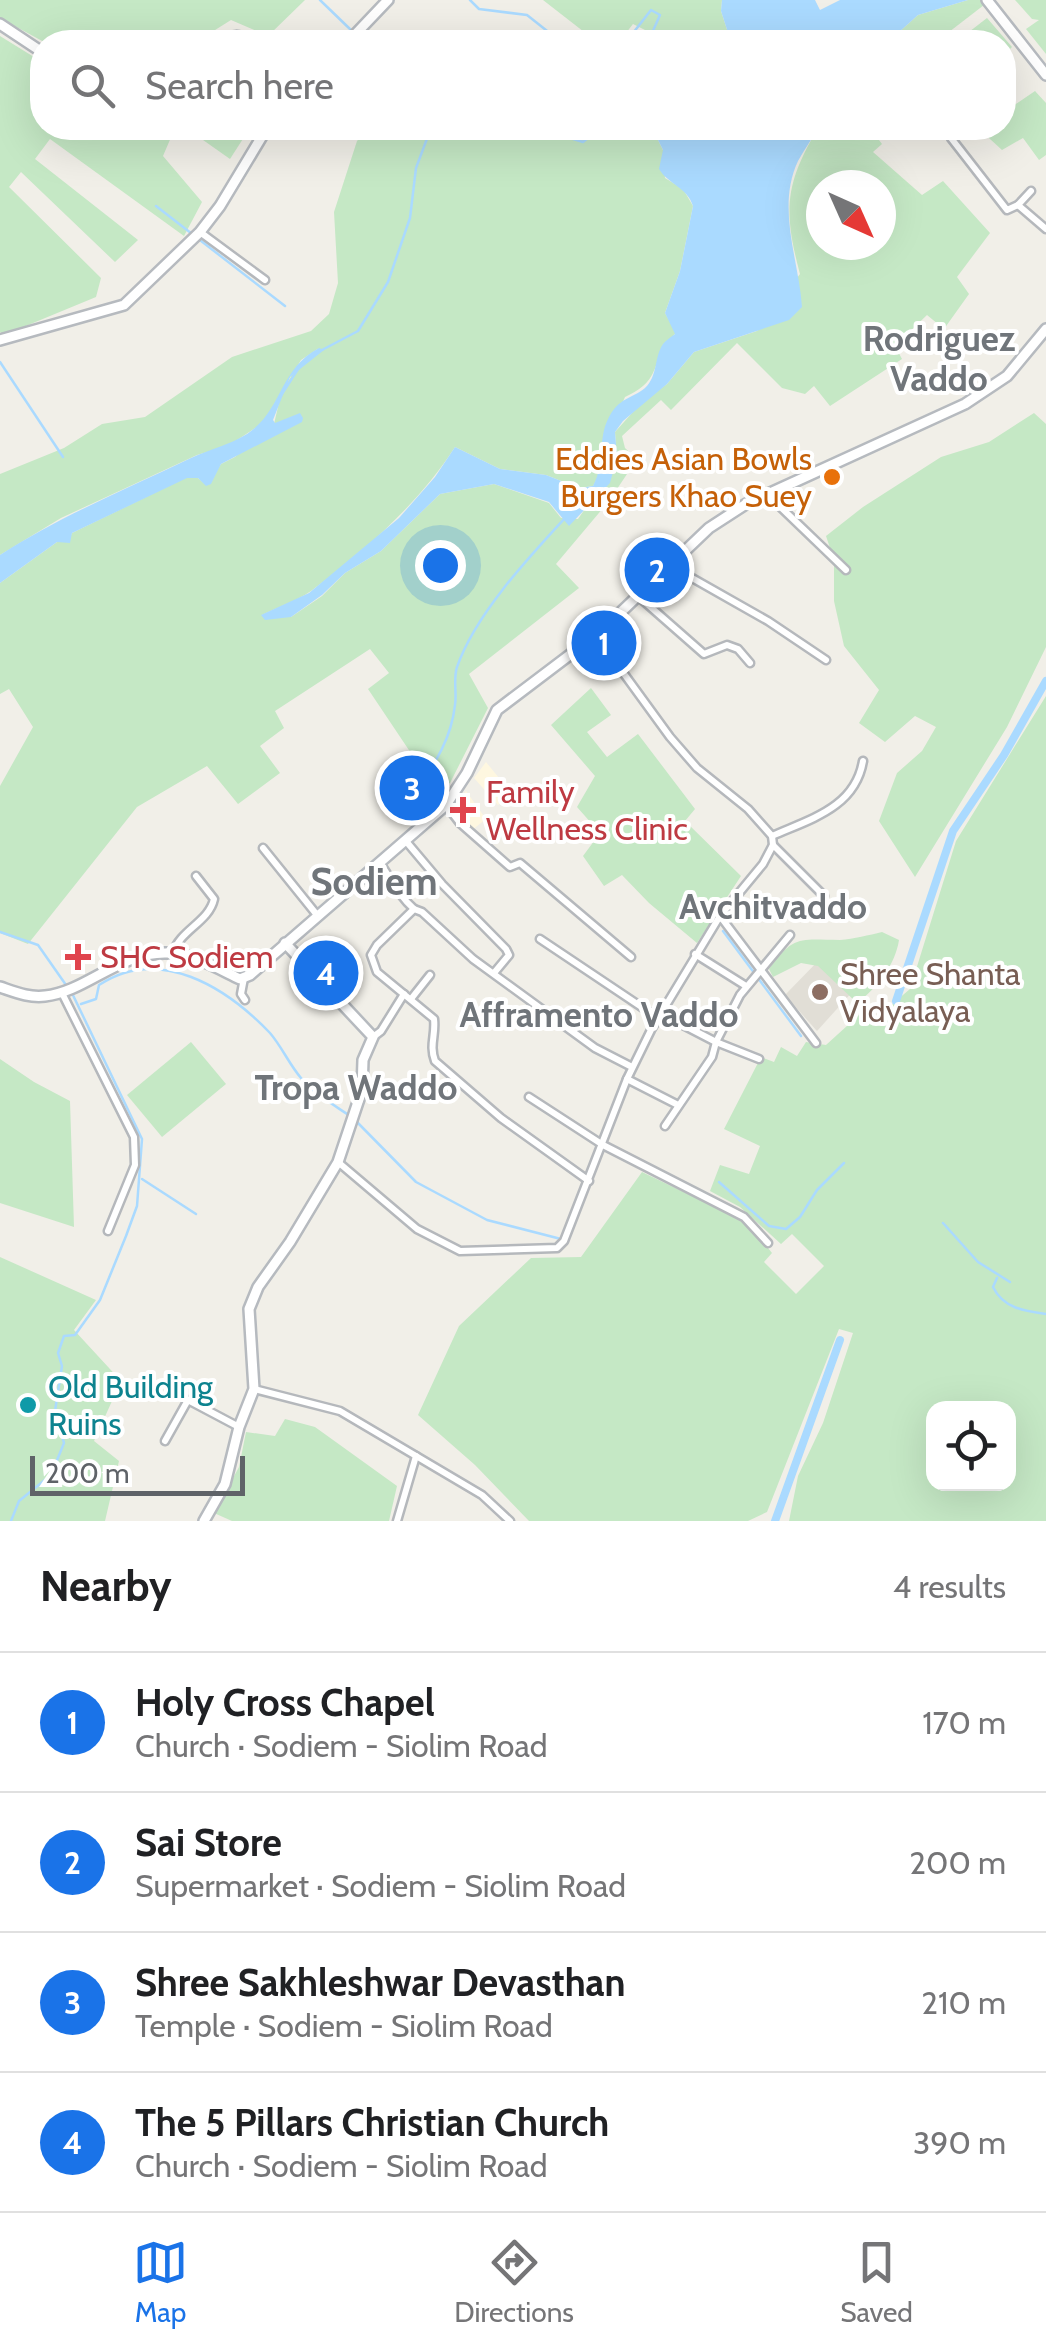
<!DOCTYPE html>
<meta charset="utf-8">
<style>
body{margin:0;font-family:Cabin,sans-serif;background:#f6f6f6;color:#202124}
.controls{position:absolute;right:30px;bottom:30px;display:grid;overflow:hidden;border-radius:20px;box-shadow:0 10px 40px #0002}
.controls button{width:90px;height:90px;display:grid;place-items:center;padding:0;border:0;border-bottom:2px solid #e0e0e0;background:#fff;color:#202124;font:50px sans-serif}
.compass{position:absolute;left:806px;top:170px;width:90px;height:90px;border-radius:50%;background:#fff;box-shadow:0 10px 40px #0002;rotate:135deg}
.scale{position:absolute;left:30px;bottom:25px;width:215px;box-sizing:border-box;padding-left:10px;border:5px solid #5f6368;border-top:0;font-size:28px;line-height:35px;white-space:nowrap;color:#5f6368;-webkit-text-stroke:8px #fff;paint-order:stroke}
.you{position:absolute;left:440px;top:565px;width:35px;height:35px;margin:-25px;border:8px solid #fff;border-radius:50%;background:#1a73e8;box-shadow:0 0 0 15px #1a73e833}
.badge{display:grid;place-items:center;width:65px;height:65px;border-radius:50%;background:#1a73e8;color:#fff;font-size:32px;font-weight:700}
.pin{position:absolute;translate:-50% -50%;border:5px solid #fff;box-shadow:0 2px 10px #0006}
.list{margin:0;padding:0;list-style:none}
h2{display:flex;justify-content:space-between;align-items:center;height:130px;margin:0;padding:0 40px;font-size:42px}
h2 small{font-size:32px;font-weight:400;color:#757577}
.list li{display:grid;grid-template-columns:65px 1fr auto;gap:30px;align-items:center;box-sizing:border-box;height:140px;padding:0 40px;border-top:2px solid #e0e0e0}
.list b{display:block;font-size:38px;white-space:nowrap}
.list p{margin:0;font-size:32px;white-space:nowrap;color:#757577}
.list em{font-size:32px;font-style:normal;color:#757577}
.icon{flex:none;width:55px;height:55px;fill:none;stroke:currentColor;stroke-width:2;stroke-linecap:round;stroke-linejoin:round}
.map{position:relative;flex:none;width:1046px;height:1521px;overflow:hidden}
.search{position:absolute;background:#fff;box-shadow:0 10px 40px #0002;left:30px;right:30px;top:30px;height:110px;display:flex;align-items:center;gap:25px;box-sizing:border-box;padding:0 35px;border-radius:40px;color:#757577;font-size:38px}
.sheet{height:690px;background:#fff}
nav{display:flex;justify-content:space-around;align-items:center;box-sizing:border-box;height:140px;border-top:2px solid #e0e0e0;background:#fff;font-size:28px;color:#757577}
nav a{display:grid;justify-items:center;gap:5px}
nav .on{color:#1a73e8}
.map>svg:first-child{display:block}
.commercial{fill:#fef7e0}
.education{fill:#e1ded6}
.green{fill:#c5e8c5;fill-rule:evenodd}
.water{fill:#aadaff}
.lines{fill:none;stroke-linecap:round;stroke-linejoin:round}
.stream{stroke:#aadaff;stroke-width:2.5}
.canal{stroke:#aadaff;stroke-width:8}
.street-casing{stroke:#b5b8bc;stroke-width:11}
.secondary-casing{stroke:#b6babf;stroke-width:14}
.street{stroke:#fff;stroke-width:6}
.secondary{stroke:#fff;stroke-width:9}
.food-dot{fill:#e8710a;stroke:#fff;stroke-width:4}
.health-dot{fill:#e0444e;stroke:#fff;stroke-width:4}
.education-dot{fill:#8d6e63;stroke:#fff;stroke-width:4}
.culture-dot{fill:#0f9aa8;stroke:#fff;stroke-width:4}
.labels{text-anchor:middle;stroke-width:8;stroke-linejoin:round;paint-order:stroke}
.food-label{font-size:32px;fill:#c56008;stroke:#fff;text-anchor:end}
.health-label{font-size:32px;fill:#be3a42;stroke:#fff;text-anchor:start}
.education-label{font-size:32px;fill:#785e54;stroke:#fff;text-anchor:start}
.culture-label{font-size:32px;fill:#0d838f;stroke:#fff;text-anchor:start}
.neighbourhood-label{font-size:35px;font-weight:bold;fill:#70757a;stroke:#fff}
.quarter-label{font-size:38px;font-weight:bold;fill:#70757a;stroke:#fff}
</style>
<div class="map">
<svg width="1046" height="1521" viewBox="0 0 1046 1521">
<rect width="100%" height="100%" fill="#f1efe8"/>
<g class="commercial">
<polygon points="486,762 512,794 498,805 474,778"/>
<polygon points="466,791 486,819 471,831 453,809"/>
</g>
<polygon class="education" points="822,957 854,990 817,1031 785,995"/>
<g class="green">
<polygon points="0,0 305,0 268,36 231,20 196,42 44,42 0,18"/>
<polygon points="543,0 722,0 721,11 731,42 639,42 647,31 633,24 619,42 597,42"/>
<polygon points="968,0 980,0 984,5 936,42 888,42 918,15"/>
<polygon points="1015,0 1046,0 1046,54 1026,29 1039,20 1032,19"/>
<polygon points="987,18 1012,47 1004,55 1004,42 956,42"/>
<polygon points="0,36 42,62 42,128 175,128 163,156 202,202 184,236 50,139 35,159 138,240 115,262 21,172 9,187 101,278 96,297 4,335 0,332"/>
<polygon points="1035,91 1046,103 1046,155 1039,160 1023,138 1002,150 978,128 1004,128 1004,101 1010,108"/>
<polygon points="186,128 243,128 248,131 230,159"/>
<path d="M369 128H652L663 150 665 178 683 189 693 206 680 271 665 313 676 333C648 358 666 379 625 397L602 449 603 469 593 486 579 488 546 475 500 469 455 447C419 503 365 551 311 591 297 601 278 607 262 615L291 617 322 596 345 573 381 551 440 494 494 484 549 503 561 518 578 519C603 481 620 484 615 432L641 403 667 384 694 352 757 331 800 274C783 210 785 184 818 128H878L873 132 882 144 873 152 922 195 943 181 990 233 957 277 969 294 944 329 927 315 895 346 902 359 830 406 814 386 805 394 782 388 737 343 671 410 661 400 622 436 625 448 637 459 609 501 556 564 579 588 469 674 488 708 450 783 435 789 368 689 389 673 370 649 275 711 284 728 260 746 280 773 238 804 207 766 137 807 28 944 0 933V786L33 727 9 689 0 694V583L57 542 70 538 72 533 187 477 198 478 206 485 221 464 235 457 274 424 281 394 290 377 319 348 301 360 263 423 228 446 197 455 61 518 0 555V474L64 448 102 424 145 417 232 357 311 331 329 314 338 283 334 212 357 141ZM821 185H881V245H821Z"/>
<polygon points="1034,413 1046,424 1046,647 1007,727 915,877 879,821 897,773 922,751 936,727 915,716 885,742 859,723 879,690 844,646 834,601 834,560 826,536 863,507 941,457 989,442"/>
<polygon points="591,688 611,715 587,732 607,757 638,734 695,809 685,821 741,876 697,943 649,903 622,875 604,886 583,856 600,833 577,807 595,776 551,725"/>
<path d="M1046 696V1521H789L798 1476 823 1423 853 1333 839 1329 767 1512 748 1521H529L475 1465 418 1415 459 1326 531 1258 581 1257 642 1172 748 1223 772 1253 764 1262 796 1294 824 1266 792 1234 781 1244 740 1207 710 1191 720 1165 749 1174 760 1146 724 1129 761 1057 774 1062 781 1047 797 1056 806 1042 826 1045 859 1015 877 1017 910 989 956 841ZM934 1408H1008V1484H934Z"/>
<path d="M882 932 899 940C895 965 878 987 857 1003L818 966 801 963 773 977 769 969C794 934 801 940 840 940 854 939 869 935 882 932Z"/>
<polygon points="191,1042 226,1084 162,1137 127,1095"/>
<polygon points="0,1059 34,1082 70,1101 74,1227 0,1203"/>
<polygon points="0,1257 96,1300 74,1330 121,1381 94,1441 119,1461 105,1521 0,1521"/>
<polygon points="285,1419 315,1427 397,1486 389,1521 232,1521 214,1513 239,1467 246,1432 275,1436"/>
</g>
<g class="water">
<polygon points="722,0 815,0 820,10 840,0 968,0 918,15 888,42 731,42 721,11"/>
<path d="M652 128H818C812 139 804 150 798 161 776 208 799 260 802 307L789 320 694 352 667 384 623 421 615 432 617 457 610 483 569 526 549 502 494 484 440 494 381 551 345 573 322 595 291 617 265 620 261 615 309 593 399 518 435 477 455 447 500 469 546 475 579 488 593 486C606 462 597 439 609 417 619 398 631 399 645 388 658 376 654 357 663 344 666 340 671 337 675 334L665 313 680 271 693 206C687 187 669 185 659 169L663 150Z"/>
<path d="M319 348 324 350 290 377 273 420 275 423 300 413 303 418 302 422 221 464 211 484 206 486 198 478H187L72 533 70 543 57 542 0 583V555C60 516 127 489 191 458 211 449 229 445 247 434 283 410 278 370 319 348Z"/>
</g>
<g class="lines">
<g class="stream">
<polyline points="320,0 351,30"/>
<polyline points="470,0 479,9 527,15 561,42"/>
<polyline points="360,39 363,42"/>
<polyline points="626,42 651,10 660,15 648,42"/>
<polyline points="538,128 583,142 600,128"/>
<polyline points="156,206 285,306"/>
<polyline points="322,350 358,331 388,282 410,218 416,168 431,128"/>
<polyline points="0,362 63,457"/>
<polyline points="280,397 300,366"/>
<path d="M414 785C436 769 452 733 455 705 457 693 453 679 457 667 475 615 528 558 565 518"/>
<polyline points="723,931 801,1036"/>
<polyline points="0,932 38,945 66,985"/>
<path d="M81 1004 96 999 99 985C159 945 226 987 270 1033 282 1047 289 1064 301 1078 313 1093 334 1105 350 1116"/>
<polyline points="356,1121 416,1182 487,1220 561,1239"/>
<polyline points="142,1179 196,1214"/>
<polyline points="719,1182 769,1226 786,1229 800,1217 817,1190 844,1163"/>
<polyline points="943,1223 978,1262 1010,1282"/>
<path d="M997 1278 993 1287C1003 1308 1024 1311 1046 1314"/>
<polyline points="11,1521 19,1501 51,1475 64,1443 55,1411 62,1366 58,1353 64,1336 75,1335 100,1300 126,1236 137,1206 142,1139 71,991"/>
</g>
<g class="canal">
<polyline points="896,1001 953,831 1004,755 1046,681"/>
<polyline points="775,1521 840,1340"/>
</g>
<g class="street-casing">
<g id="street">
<polyline points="951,138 1007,210 1018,205 1031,191"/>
<polyline points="1018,205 1046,229"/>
<polyline points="200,232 265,280"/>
<polyline points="768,495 846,570"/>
<polyline points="671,566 768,621 826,660"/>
<polyline points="638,596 704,654 727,645 738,649 750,663"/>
<polyline points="446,805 460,823 510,867 520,863 631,957"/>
<path d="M772 836C810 819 855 808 863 761"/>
<polyline points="405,840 442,884 506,949 509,955 494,973"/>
<polyline points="773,845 824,896"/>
<polyline points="263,848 317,915"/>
<path d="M380 863C391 879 399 896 414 909"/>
<polyline points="720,916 816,1043"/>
<polyline points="540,939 658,1018"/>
<path d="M173 953C180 930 209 922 214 899L196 876"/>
<polyline points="695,954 746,986"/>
<polyline points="244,978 241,994 245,1000"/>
<polyline points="62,993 134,1137 135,1165 108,1231"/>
<polyline points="411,999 430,975"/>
<polyline points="660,1013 716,1042 759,1059"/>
<polyline points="373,1037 381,1031 404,994"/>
<polyline points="627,1079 678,1105"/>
<polyline points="529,1097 603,1145 744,1217 768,1243"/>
<polyline points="665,1126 712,1057 716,1042 740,995 790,935"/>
<polyline points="338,1162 417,1229 460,1251 557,1248 564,1241 627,1079 651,1030 720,916 763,864 773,845 772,836 748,809 697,768 670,737 611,656 591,639"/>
<path d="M589 1181 501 1118 435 1061C429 1045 436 1035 434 1019L377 972 371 955 377 945 414 909 422 912 473 959 595 1048 632 1067"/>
<polyline points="254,1389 340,1411 482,1495 510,1521"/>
<polyline points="165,1441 188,1400 239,1427"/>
<polyline points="397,1521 416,1456"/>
</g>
</g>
<g class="secondary-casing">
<g id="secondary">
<polyline points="987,0 1046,75"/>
<polyline points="0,24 42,52"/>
<path d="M221 42C234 35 238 34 250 42"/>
<polyline points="348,42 388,0"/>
<polyline points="0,340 124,305 200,232 220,206 267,128"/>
<path d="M0 987C15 992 29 998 45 996 86 992 120 951 168 953 194 954 217 968 240 979L250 975 446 805 467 773 497 710 600 632 709 528 746 504 965 404 1007 376 1046 329"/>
<polyline points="204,1521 225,1484 239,1427 254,1389 249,1309 258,1287 290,1242 338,1162 362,1090 363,1060 373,1037 285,943"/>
</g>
</g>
<use href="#street" class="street"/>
<use href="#secondary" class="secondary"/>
</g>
<circle class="food-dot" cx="832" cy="477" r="10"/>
<g class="health-dot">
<path d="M458 795h10v10h10v10h-10v10h-10v-10h-10v-10h10z"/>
<path d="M73 942h10v10h10v10h-10v10h-10v-10h-10v-10h10z"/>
</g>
<circle class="education-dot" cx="820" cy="992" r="10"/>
<circle class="culture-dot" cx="28" cy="1405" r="10"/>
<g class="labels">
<g class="food-label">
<text x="812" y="470">Eddies Asian Bowls<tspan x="812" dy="37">Burgers Khao Suey</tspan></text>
</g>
<g class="health-label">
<text x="486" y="803">Family<tspan x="486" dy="37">Wellness Clinic</tspan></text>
<text x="100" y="968">SHC Sodiem</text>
</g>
<g class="education-label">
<text x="840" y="985">Shree Shanta<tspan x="840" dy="37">Vidyalaya</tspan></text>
</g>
<g class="culture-label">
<text x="48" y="1398">Old Building<tspan x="48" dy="37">Ruins</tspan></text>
</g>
<g class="neighbourhood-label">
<text x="939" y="351">Rodriguez<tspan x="939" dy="40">Vaddo</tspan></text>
<text x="773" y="919">Avchitvaddo</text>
<text x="599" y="1027">Afframento Vaddo</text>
<text x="356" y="1100">Tropa Waddo</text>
</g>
<g class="quarter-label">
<text x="374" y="895">Sodiem</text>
</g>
</g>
</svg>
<div class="controls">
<button><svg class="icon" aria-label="locate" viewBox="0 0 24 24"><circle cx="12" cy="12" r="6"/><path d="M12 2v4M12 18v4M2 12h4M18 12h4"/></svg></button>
</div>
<svg class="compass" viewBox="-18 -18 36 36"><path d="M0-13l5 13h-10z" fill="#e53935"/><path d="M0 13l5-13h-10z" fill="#757577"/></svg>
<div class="scale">200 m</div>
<div class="you"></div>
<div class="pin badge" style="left:604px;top:643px">1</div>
<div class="pin badge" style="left:657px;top:570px">2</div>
<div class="pin badge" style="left:412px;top:788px">3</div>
<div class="pin badge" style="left:326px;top:973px">4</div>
<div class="search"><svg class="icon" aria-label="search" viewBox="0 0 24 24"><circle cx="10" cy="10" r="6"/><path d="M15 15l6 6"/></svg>Search here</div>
</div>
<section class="sheet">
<h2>Nearby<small>4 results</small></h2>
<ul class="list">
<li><span class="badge">1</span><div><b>Holy Cross Chapel</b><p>Church · Sodiem - Siolim Road</p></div><em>170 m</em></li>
<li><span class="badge">2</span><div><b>Sai Store</b><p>Supermarket · Sodiem - Siolim Road</p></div><em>200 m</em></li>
<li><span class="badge">3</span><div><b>Shree Sakhleshwar Devasthan</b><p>Temple · Sodiem - Siolim Road</p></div><em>210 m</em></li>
<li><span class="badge">4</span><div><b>The 5 Pillars Christian Church</b><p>Church · Sodiem - Siolim Road</p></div><em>390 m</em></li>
</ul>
</section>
<nav>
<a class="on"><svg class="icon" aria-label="map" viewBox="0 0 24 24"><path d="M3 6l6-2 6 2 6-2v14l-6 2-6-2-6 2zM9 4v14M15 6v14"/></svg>Map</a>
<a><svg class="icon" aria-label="directions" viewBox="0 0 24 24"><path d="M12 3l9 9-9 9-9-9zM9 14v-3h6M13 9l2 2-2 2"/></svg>Directions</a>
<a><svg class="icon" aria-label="saved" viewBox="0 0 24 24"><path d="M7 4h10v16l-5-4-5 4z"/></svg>Saved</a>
</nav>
